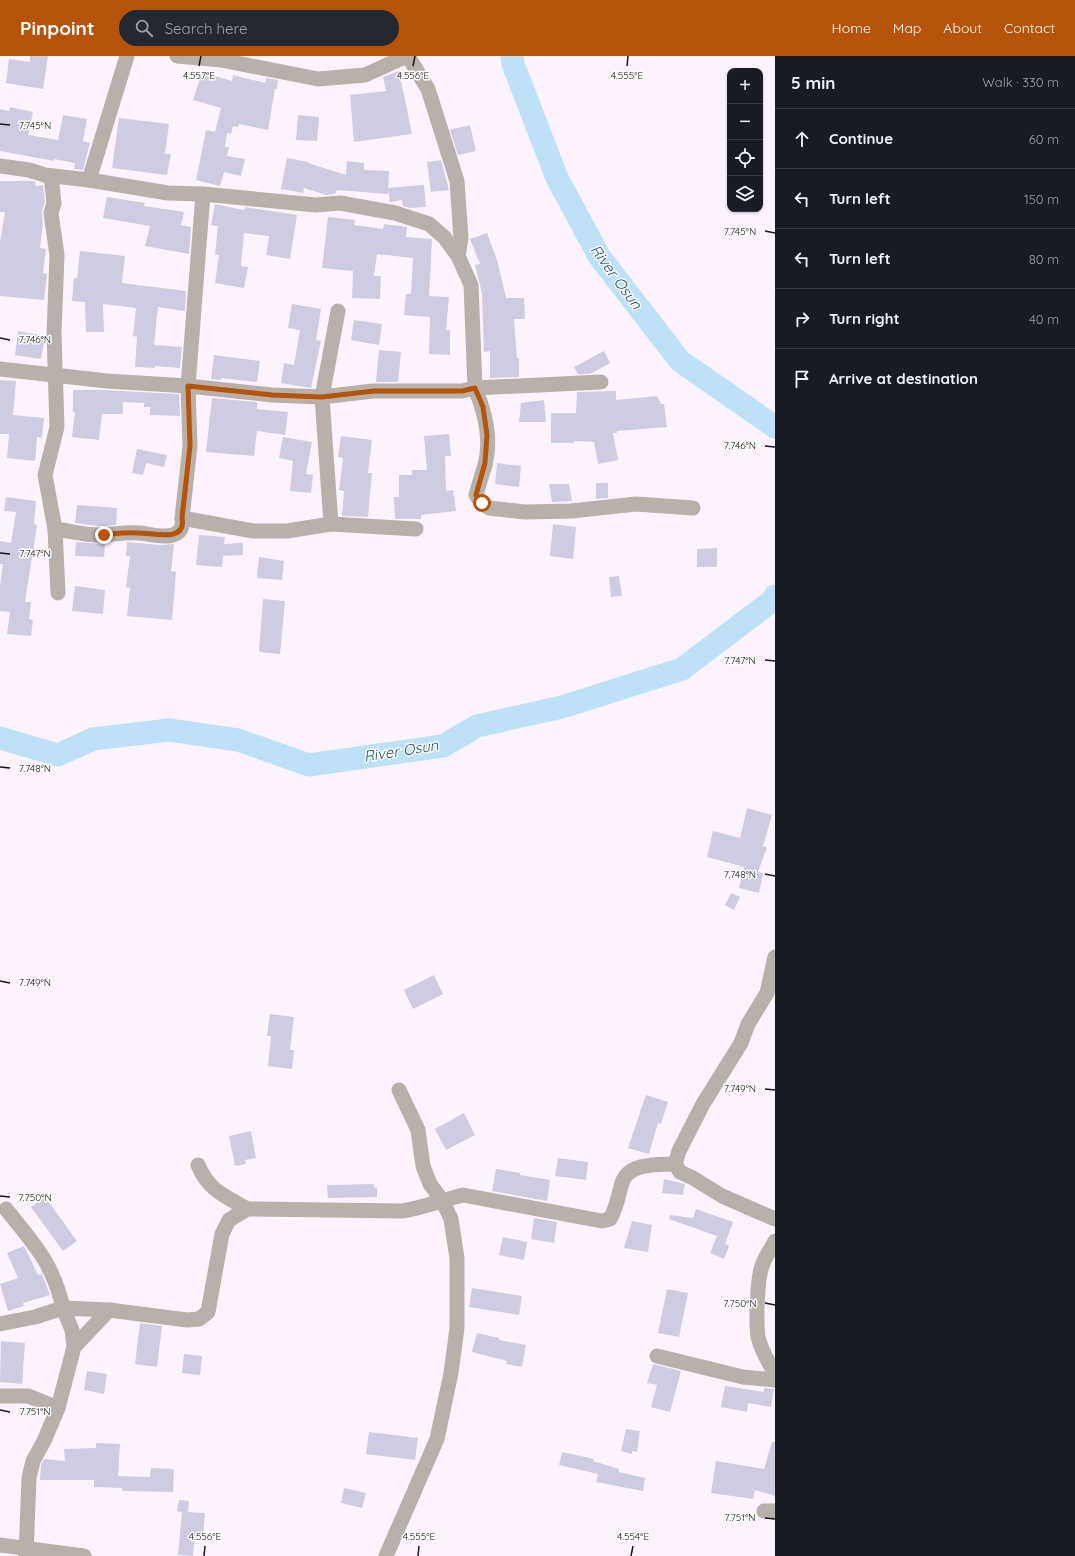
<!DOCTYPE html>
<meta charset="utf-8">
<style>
body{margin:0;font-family:Quicksand,sans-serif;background:#242831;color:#f1f3f6}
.controls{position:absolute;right:12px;top:12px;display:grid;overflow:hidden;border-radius:8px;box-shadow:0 1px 3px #0004}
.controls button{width:36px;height:36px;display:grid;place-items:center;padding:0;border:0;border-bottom:1px solid #363941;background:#171b24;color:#f1f3f6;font:20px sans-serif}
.stop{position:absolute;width:12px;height:12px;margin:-9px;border:3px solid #b45309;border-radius:50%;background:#fff}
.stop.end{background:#b45309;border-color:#fff;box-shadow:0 1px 4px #0008}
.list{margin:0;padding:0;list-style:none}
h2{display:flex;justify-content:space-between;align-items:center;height:52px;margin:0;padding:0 16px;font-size:17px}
h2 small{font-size:13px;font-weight:400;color:#9ea1a6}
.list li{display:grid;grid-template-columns:26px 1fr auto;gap:12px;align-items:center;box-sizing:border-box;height:60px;padding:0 16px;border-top:1px solid #363941}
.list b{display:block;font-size:15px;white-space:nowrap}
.list em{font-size:13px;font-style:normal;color:#9ea1a6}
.icon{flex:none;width:22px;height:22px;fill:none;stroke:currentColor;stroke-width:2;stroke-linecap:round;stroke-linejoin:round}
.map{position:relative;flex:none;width:775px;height:1500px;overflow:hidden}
header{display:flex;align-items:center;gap:24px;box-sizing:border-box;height:56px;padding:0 20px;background:#b45309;color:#fff}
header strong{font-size:19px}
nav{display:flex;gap:22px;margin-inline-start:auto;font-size:14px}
.search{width:280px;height:36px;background:#242831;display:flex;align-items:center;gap:10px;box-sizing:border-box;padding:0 14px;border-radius:22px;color:#9ea1a6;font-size:15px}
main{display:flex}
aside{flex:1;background:#171b24}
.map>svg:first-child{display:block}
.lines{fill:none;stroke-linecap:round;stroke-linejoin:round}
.river{stroke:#bce1f8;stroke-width:23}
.building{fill:#cfcbe2}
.minor{stroke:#b8b1a9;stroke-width:15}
.route{stroke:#b45309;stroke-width:5}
.ticks{fill:none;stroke:#1a141b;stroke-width:1.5}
.labels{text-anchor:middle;stroke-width:3;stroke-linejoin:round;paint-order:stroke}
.water-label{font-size:15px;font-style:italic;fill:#1c4d67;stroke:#fff}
.ticks-label{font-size:10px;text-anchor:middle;fill:#1a141b;stroke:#fff;stroke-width:3;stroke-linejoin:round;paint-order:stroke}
</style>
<header>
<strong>Pinpoint</strong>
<div class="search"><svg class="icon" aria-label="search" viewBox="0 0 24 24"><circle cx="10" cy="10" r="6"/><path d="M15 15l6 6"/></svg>Search here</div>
<nav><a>Home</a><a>Map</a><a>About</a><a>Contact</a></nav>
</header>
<main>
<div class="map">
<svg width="775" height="1500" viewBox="0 0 775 1500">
<rect width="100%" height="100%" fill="#fcf3ff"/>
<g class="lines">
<g class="river">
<polyline points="512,0 513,8 557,122 599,200 680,305 775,371"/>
<polyline points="0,682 58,699 93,683 169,674 238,684 309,709 443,690 477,670 562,651 682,613 773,544 775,540"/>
</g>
</g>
<g class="building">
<polygon points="30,0 48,0 43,33 6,27 9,3 30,6"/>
<polygon points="399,15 412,78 354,86 350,39 386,35 383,21"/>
<polygon points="202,16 232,25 233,19 265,27 266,22 278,24 277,33 275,33 268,74 239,68 238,71 233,70 231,78 227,77 225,91 229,91 227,100 245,103 241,120 224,116 220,130 196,124 206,74 215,76 221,52 193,44"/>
<polygon points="10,51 33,56 28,79 58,84 63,59 87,63 83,85 90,87 83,114 74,113 75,107 54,103 54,105 0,95 0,53 9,55"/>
<polygon points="298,59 319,61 317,85 296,84"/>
<polygon points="119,62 169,68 165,98 171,98 167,119 112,112"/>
<polygon points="470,69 476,95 458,99 450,74"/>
<polygon points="287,102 309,106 308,107 346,119 347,105 364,107 364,114 389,115 388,138 337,134 335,138 326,139 304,132 303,137 281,133"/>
<polygon points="441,104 449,134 431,136 427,106"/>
<polygon points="0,125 35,125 36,130 43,129 45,146 42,155 43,167 40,192 46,193 43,217 47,218 44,244 0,240 0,186 5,156 0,156"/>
<polygon points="424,129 426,151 410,152 403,150 402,144 390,146 388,132"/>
<polygon points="107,141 145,147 144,150 184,156 181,169 191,171 189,198 145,190 150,170 103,162"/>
<polygon points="215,148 244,154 245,151 297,159 290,203 266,199 269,180 244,177 241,210 248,211 244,232 215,227 219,199 215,199 218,170 211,169"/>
<polygon points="328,161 355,164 354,169 383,173 384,168 407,171 406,181 432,183 429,240 449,241 446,274 450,274 450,299 429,298 430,261 404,259 406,238 411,238 413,202 377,198 374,220 381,220 380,243 352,242 353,215 322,212"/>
<polygon points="487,177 497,204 506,242 524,242 525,263 514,263 517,302 519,302 519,321 490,322 490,295 484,296 482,237 475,209 480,208 470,183"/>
<polygon points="80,195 125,200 122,227 186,235 185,255 158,251 154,289 182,291 180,312 155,310 155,312 135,311 137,281 133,280 136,252 103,248 104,276 86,276 85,246 72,245 74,222 77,222"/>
<polygon points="292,248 321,253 316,284 321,285 311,332 281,327 284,307 294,309 300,274 288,272"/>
<polygon points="354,264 382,268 379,289 351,284"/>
<polygon points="18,275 45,280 41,303 15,299"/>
<polygon points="379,294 401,296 398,326 376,326"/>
<polygon points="604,295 610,307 590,318 578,318 574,311"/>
<polygon points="214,299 260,305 257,326 221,322 221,324 211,323"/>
<polygon points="0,324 16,325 13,359 44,362 42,382 37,381 35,405 7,402 9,378 0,378"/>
<polygon points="73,334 103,334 179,338 180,360 150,359 150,351 144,351 144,347 123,346 123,358 102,358 99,384 72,381 75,356 73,356"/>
<polygon points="616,335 616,344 657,340 661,348 664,348 667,371 617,375 617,377 613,377 618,404 598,408 594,386 574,385 574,387 551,387 551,357 576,357 577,336"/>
<polygon points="212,342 257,346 257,353 288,356 285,379 257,375 254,400 206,396"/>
<polygon points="544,344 546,366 519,366 521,347"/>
<polygon points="449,378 451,400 445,400 446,435 453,434 456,455 421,459 421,463 395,463 394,441 399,441 399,419 412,419 412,414 427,414 424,380"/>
<polygon points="341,380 372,384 368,417 372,417 368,461 342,460 344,435 339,434 343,402 338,401"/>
<polygon points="283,381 312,386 306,418 313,419 311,437 290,435 293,405 279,402"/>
<polygon points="137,393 167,399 164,411 146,407 143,419 132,417"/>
<polygon points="497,407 521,410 519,431 495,428"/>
<polygon points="596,427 608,427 608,442 596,443"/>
<polygon points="549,428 569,428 572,445 552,446"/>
<polygon points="6,441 36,445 34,468 37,469 25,546 31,546 29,563 33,564 31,580 7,578 10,556 0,555 0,529 3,508 0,508 0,485 11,487 16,456 4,455"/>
<polygon points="77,449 117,452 116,469 97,470 75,467"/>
<polygon points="553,468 576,471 573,503 550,500"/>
<polygon points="199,479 225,481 224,488 243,487 243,499 223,500 222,511 196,509"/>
<polygon points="76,486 105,488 104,501 75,500"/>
<polygon points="127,486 160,489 174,488 171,515 176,516 172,564 127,560 130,532 126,531 130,500 126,500"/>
<polygon points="717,492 717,511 697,511 697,493"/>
<polygon points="259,501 284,505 282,524 257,522"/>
<polygon points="619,520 622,540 611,541 609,521"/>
<polygon points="75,530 105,534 103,558 72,555"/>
<polygon points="263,543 285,545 280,598 260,596 259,594"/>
<polygon points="747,752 772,759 763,790 767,791 758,816 763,817 759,837 739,832 744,811 707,801 713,775 740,782"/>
<polygon points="731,837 740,841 734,854 725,849"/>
<polygon points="434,919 443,938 413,953 404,934"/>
<polygon points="270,958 294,961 290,994 294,994 292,1013 268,1010 271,980 267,980"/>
<polygon points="646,1039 668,1046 661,1068 658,1067 649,1098 628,1092"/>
<polygon points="464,1057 475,1079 446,1094 435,1073"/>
<polygon points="251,1075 256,1102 245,1104 246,1108 235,1110 229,1080"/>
<polygon points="558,1102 588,1106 586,1124 555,1120"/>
<polygon points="496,1113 520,1117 520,1119 550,1124 547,1145 492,1135"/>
<polygon points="664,1123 685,1128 683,1139 662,1137"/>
<polygon points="374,1128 374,1131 377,1132 377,1141 328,1142 327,1129"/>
<polygon points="45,1141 77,1185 63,1195 31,1151"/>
<polygon points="696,1153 733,1166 725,1188 729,1190 724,1203 710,1197 717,1180 669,1163 670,1159 693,1162"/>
<polygon points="534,1162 557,1166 554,1187 531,1183"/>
<polygon points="632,1165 652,1169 648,1196 624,1192"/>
<polygon points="503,1181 527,1186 524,1204 499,1199"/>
<polygon points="24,1190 38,1219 42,1218 50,1239 23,1247 24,1250 8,1255 0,1228 18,1222 7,1197"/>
<polygon points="472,1232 522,1240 519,1259 469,1251"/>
<polygon points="667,1233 688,1237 679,1281 658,1277"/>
<polygon points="140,1267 162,1270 157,1311 135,1308"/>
<polygon points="477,1277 499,1282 499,1284 526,1289 522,1311 506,1308 507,1305 472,1296"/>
<polygon points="1,1285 25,1287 22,1328 0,1326"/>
<polygon points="184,1298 202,1300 200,1319 182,1317"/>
<polygon points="653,1308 681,1315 670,1356 651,1351 657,1329 647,1327"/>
<polygon points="87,1315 107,1318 104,1338 84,1334"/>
<polygon points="725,1330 764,1336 764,1332 774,1333 771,1351 748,1347 747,1356 721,1351"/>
<polygon points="626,1373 640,1375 637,1396 632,1395 632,1398 621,1395"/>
<polygon points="369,1376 418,1382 415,1404 366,1398"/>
<polygon points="772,1386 775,1386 775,1440 755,1434 753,1443 711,1437 716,1405 764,1413"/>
<polygon points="96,1387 120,1388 118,1420 150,1421 151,1412 174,1413 173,1436 122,1435 122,1432 94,1431 94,1424 40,1424 41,1409 44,1403 65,1405 64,1393 96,1392"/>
<polygon points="562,1396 594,1403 593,1405 619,1413 619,1416 645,1422 643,1435 596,1426 598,1418 559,1409"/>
<polygon points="344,1432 366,1437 362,1452 341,1447"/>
<polygon points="179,1444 189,1445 188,1456 205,1457 203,1481 195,1480 193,1500 178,1499 182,1456 177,1455"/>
</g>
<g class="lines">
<g class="minor">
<polyline points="177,0 221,4 318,23 365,19 407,0"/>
<polyline points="408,0 428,33 457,125 461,182 458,200"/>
<polyline points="0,110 29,114 45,119 89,124 168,137 203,138 316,149 340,147 395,157 429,168 444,181 458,200 471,229 475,332 462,335 373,335 322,341 272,339 188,330 107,325 0,313"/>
<polyline points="51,120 54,147 51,157 57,199 54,278 57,371 45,419 55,473 58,537"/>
<polyline points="89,124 127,0"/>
<path d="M601 326 475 332C485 356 492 383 485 409 482 419 479 428 476 439L482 447 489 452 525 456 571 455 636 448 693 452"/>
<polyline points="182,462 253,475 287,475 331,468 322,341 338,255"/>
<polyline points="331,468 416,473"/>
<path d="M55 473C71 475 87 480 103 479 116 478 127 476 140 477 150 478 163 482 173 479 182 476 183 469 182 462L190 390 188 330 203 138"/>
<polyline points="775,901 767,937 748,968 741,987 703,1048 679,1095 675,1108 680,1116 693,1122 722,1140 775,1163"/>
<path d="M198 1109C209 1135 224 1139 247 1153"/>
<path d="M775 1185C771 1193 765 1201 762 1210 757 1223 756 1266 758 1281 761 1293 768 1306 775 1317"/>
<path d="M0 1268 35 1261 63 1252C53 1207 34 1188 6 1153"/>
<polyline points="74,1291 109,1254"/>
<polyline points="657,1300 743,1321 775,1324"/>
<polyline points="0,1340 28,1340 58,1352"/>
<polyline points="764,1455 775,1455"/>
<polyline points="0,1489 84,1500"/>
<path d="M26 1500 29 1422 33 1405 44 1385 58 1352 74 1291 72 1274 63 1252 109 1254 187 1264 199 1263 208 1256 222 1178 229 1164 247 1153 402 1155C423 1152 442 1144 463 1139L602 1165 610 1163C617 1151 618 1140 622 1127 629 1106 658 1109 675 1108"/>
<polyline points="386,1500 437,1383 451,1317 457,1272 457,1202 451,1163 442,1144 430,1128 423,1110 418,1074 399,1034"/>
</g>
</g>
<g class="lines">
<path class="route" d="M104 479C116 477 127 476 139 477 153 477 187 487 182 462L190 390 188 330 272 339 322 341 374 335H462L475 332 483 351 487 379 485 407 476 439 482 447"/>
</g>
<path class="ticks" d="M199 10 201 0M413 10 415 0M627 10 628 0M0 68 10 69M765 175 775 177M0 282 10 284M765 390 775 391M0 497 10 498M765 604 775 605M0 711 10 712M765 818 775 820M0 925 10 927M765 1033 775 1034M0 1140 10 1141M765 1247 775 1249M0 1354 10 1356M765 1462 775 1463M204 1500 205 1490M418 1500 419 1490M631 1500 633 1490"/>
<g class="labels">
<g class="water-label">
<text transform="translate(616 221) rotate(54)" y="5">River Osun</text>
<text transform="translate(401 695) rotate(-9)" y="5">River Osun</text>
</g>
</g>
<g class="ticks-label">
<text x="199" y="23">4.557°E</text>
<text x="413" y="23">4.556°E</text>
<text x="627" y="23">4.555°E</text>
<text x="35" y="73">7.745°N</text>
<text x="740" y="179">7.745°N</text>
<text x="35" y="287">7.746°N</text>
<text x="740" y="393">7.746°N</text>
<text x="35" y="501">7.747°N</text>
<text x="740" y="608">7.747°N</text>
<text x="35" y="716">7.748°N</text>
<text x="740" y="822">7.748°N</text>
<text x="35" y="930">7.749°N</text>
<text x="740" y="1036">7.749°N</text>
<text x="35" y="1145">7.750°N</text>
<text x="740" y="1251">7.750°N</text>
<text x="35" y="1359">7.751°N</text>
<text x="740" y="1465">7.751°N</text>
<text x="205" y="1484">4.556°E</text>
<text x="419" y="1484">4.555°E</text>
<text x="633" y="1484">4.554°E</text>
</g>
</svg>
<div class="controls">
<button>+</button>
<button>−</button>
<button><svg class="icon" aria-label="locate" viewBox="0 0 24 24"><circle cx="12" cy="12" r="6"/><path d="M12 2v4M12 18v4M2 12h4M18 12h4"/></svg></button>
<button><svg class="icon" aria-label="layers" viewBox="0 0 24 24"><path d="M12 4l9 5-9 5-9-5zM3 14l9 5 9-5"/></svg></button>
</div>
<div class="stop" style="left:482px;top:447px"></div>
<div class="stop end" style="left:104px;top:479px"></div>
</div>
<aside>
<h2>5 min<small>Walk · 330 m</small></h2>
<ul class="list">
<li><svg class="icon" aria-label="ahead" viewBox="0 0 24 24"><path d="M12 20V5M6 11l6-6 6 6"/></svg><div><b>Continue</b></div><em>60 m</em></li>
<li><svg class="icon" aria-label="left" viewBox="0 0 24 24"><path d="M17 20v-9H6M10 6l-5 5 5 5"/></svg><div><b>Turn left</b></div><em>150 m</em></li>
<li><svg class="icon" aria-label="left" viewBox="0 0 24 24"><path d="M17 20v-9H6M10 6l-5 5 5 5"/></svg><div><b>Turn left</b></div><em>80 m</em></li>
<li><svg class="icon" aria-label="right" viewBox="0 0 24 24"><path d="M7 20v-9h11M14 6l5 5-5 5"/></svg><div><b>Turn right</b></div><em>40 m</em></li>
<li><svg class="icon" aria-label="arrive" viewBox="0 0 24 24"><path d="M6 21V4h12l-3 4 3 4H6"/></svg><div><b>Arrive at destination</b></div></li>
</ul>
</aside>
</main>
